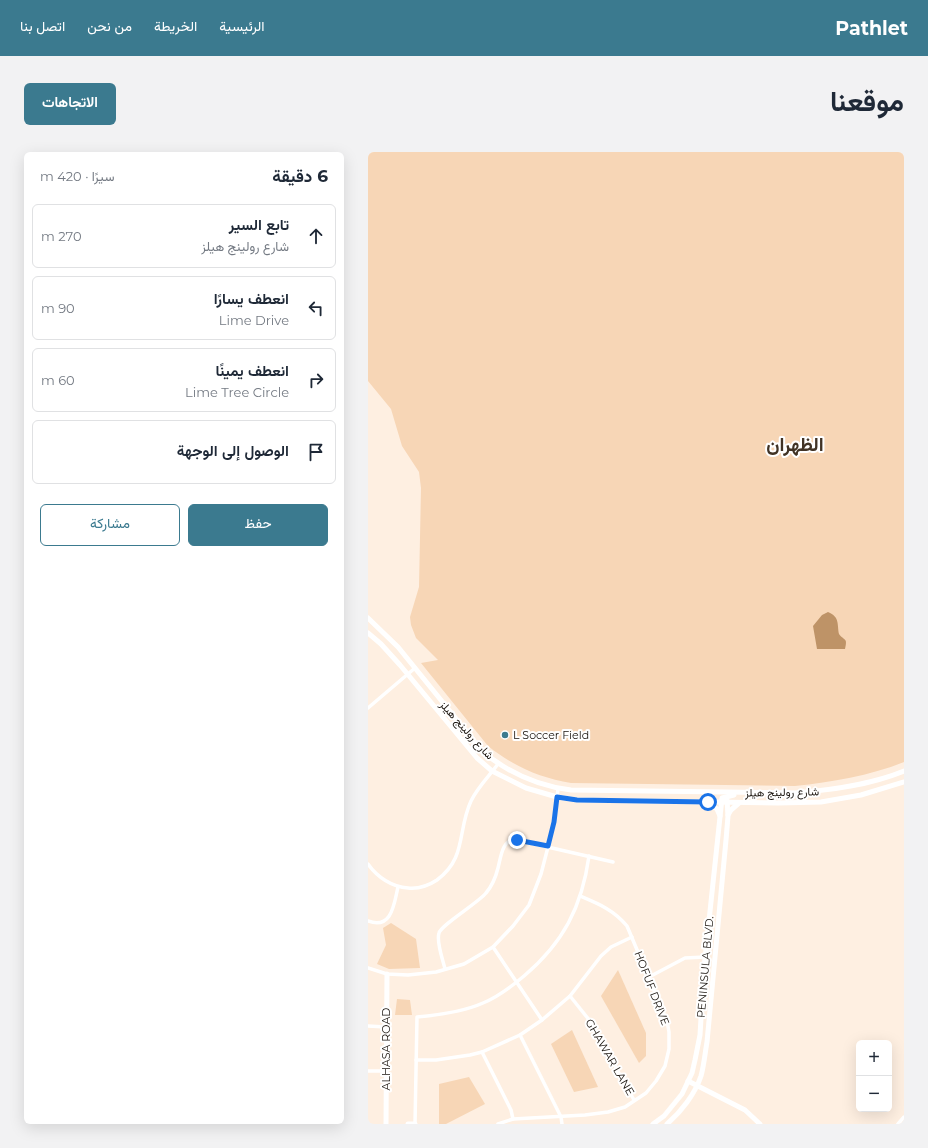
<!DOCTYPE html>
<html lang="ar">
<meta charset="utf-8">
<style>
body{margin:0;font-family:Montserrat,Vazirmatn,sans-serif;background:#f2f2f3;color:#1f2937;direction:rtl}
.controls{position:absolute;right:12px;bottom:12px;display:grid;overflow:hidden;border-radius:6px;box-shadow:0 4px 16px #0002}
.controls button{width:36px;height:36px;display:grid;place-items:center;padding:0;border:0;border-bottom:1px solid #e0e1e3;background:#fff;color:#1f2937;font:20px sans-serif}
.stop{position:absolute;width:12px;height:12px;margin:-9px;border:3px solid #1a73e8;border-radius:50%;background:#fff}
.stop.end{background:#1a73e8;border-color:#fff;box-shadow:0 1px 4px #0008}
.list{margin:0;padding:0;list-style:none}
h2{display:flex;justify-content:space-between;align-items:center;height:52px;margin:0;padding:0 16px;font-size:17px}
h2 small{font-size:13px;font-weight:400;color:#747a83}
.list li{display:grid;grid-template-columns:26px 1fr auto;gap:12px;align-items:center;box-sizing:border-box;height:64px;margin:0 8px 8px;padding:0 8px;border:1px solid #e0e1e3;border-radius:6px}
.list b{display:block;font-size:15px;white-space:nowrap}
.list p{margin:0;font-size:13px;white-space:nowrap;color:#747a83}
.list em{font-size:13px;font-style:normal;color:#747a83}
.actions{display:flex;gap:8px;padding:12px 16px}
.actions a{flex:1;padding:9px 0;border:1px solid #3b7a8f;border-radius:6px;text-align:center;font-size:14px;color:#3b7a8f}
.actions .main{background:#3b7a8f;color:#fff}
.icon{flex:none;width:22px;height:22px;fill:none;stroke:currentColor;stroke-width:2;stroke-linecap:round;stroke-linejoin:round}
.map{position:relative;flex:none;width:536px;height:972px;overflow:hidden;direction:ltr;border-radius:6px}
header{display:flex;align-items:center;gap:24px;box-sizing:border-box;height:56px;padding:0 20px;background:#3b7a8f;color:#fff}
header strong{font-size:19px}
nav{display:flex;gap:22px;margin-inline-start:auto;font-size:14px}
.intro{display:flex;align-items:center;justify-content:space-between;box-sizing:border-box;height:96px;padding:0 24px}
h1{margin:0;font-size:28px}
.button{padding:10px 18px;border-radius:6px;background:#3b7a8f;color:#fff;font-size:14px;font-weight:700}
main{display:flex;gap:24px;padding:0 24px}
aside{flex:1;background:#fff;border-radius:6px;box-shadow:0 4px 16px #0002}
.map>svg:first-child{display:block}
.green{fill:#f7d6b6}
.water{fill:#be9367}
.lines{fill:none;stroke-linecap:round;stroke-linejoin:round}
.minor{stroke:#fff;stroke-width:3.5}
.secondary{stroke:#fff;stroke-width:5}
.route{stroke:#1a73e8;stroke-width:5}
.poi-dot{fill:#3b7a8f;stroke:#fff;stroke-width:1.5}
.labels{text-anchor:middle;stroke-width:4;stroke-linejoin:round;paint-order:stroke}
.street-label{font-size:11px;fill:#19130d;stroke:#fff}
.poi-label{font-size:11px;fill:#19130d;stroke:#fff;text-anchor:start}
.town-label{font-size:19px;font-weight:bold;fill:#413325;stroke:#fff}
</style>
<header>
<strong>Pathlet</strong>
<nav><a>الرئيسية</a><a>الخريطة</a><a>من نحن</a><a>اتصل بنا</a></nav>
</header>
<div class="intro"><h1>موقعنا</h1><a class="button">الاتجاهات</a></div>
<main>
<div class="map">
<svg width="536" height="972" viewBox="0 0 536 972">
<rect width="100%" height="100%" fill="#feefe1"/>
<g class="green">
<path d="M0 0H536V610C501 624 464 630 427 634L203 631C172 626 145 614 120 594L53 511 70 508 48 486 43 473 42 465 51 435 53 336 51 320 34 294 23 257 0 229Z"/>
<polygon points="23,771 48,787 52,816 21,817 9,812 18,793 15,776"/>
<polygon points="250,818 278,881 278,904 271,911 233,844"/>
<polygon points="29,847 42,848 44,863 27,863"/>
<polygon points="204,878 230,935 206,940 183,892"/>
<polygon points="101,925 117,952 78,972 71,972 71,932"/>
</g>
<path class="water" d="M460 460C472 465 469 472 471 482 476 489 480 485 477 497H449L445 474 454 463Z"/>
<g class="lines">
<g class="minor">
<polyline points="0,556 47,516"/>
<path d="M0 712C9 725 24 735 40 736 51 737 60 734 69 728 99 706 89 679 103 649 109 636 121 624 130 612"/>
<path d="M0 769C24 778 26 752 30 735"/>
<polyline points="125,795 174,868"/>
<polyline points="0,816 19,822 40,823 68,820 96,812 125,795 145,774 161,753 173,722 180,695 186,670 190,637"/>
<path d="M77 817C75 808 68 790 71 781 73 773 110 751 118 741 124 734 128 724 130 716 133 705 134 686 149 688L245 710"/>
<polyline points="281,825 317,806 337,805"/>
<polyline points="202,844 222,869 266,948"/>
<polyline points="0,874 18,875"/>
<polyline points="152,883 193,965 194,972"/>
<polyline points="114,900 143,958 145,967"/>
<polyline points="48,908 68,908 102,903 114,900 152,883 174,868 202,844 233,804 243,795 264,785"/>
<polyline points="0,919 18,919"/>
<path d="M47 972 49 865C71 863 95 860 115 851 130 845 143 835 156 824 195 791 214 755 221 704"/>
<path d="M130 972 145 967 217 963 240 960 257 955 278 941 288 929 297 914 301 897V880L299 869 259 774C246 758 231 752 212 744"/>
<polyline points="530,972 536,965"/>
</g>
<g class="secondary">
<path d="M0 466 30 495 115 600C141 621 169 634 203 638L427 641C464 638 502 633 536 619"/>
<polyline points="0,481 13,492 32,513 109,606 124,619 158,636 189,645 209,648 410,651 453,650 493,643 536,630"/>
<polyline points="341,651 349,657 352,664"/>
<polyline points="360,663 363,658 371,651"/>
<polyline points="320,929 377,958 392,972"/>
<polyline points="18,972 19,822"/>
<polyline points="40,972 47,972"/>
<polyline points="285,972 296,964 314,942 324,921 327,908 332,883 336,816 354,646 366,643"/>
<path d="M299 972C313 960 327 942 333 924 336 913 337 901 339 890L358 688 360 664 359 648"/>
</g>
</g>
<g class="lines">
<polyline class="route" points="149,688 180,694 186,670 189,645 209,648 340,650"/>
</g>
<circle class="poi-dot" cx="137" cy="583" r="4"/>
<g class="labels">
<g class="street-label">
<text transform="translate(99 578) rotate(48)" y="4">شارع رولينج هيلز</text>
<text transform="translate(414 640) rotate(-1)" y="4">شارع رولينج هيلز</text>
<text transform="translate(337 815) rotate(-85)" y="4">PENINSULA BLVD.</text>
<text transform="translate(284 836) rotate(69)" y="4">HOFUF DRIVE</text>
<text transform="translate(18 897) rotate(-90)" y="4">ALHASA ROAD</text>
<text transform="translate(242 905) rotate(60)" y="4">GHAWAR LANE</text>
</g>
<g class="poi-label">
<text x="145" y="587">L Soccer Field</text>
</g>
<g class="town-label">
<text x="427" y="299">الظهران</text>
</g>
</g>
</svg>
<div class="controls">
<button>+</button>
<button>−</button>
</div>
<div class="stop" style="left:340px;top:650px"></div>
<div class="stop end" style="left:149px;top:688px"></div>
</div>
<aside>
<h2>6 دقيقة<small>سيرًا · 420 m</small></h2>
<ul class="list">
<li><svg class="icon" aria-label="ahead" viewBox="0 0 24 24"><path d="M12 20V5M6 11l6-6 6 6"/></svg><div><b>تابع السير</b><p>شارع رولينج هيلز</p></div><em>270 m</em></li>
<li><svg class="icon" aria-label="left" viewBox="0 0 24 24"><path d="M17 20v-9H6M10 6l-5 5 5 5"/></svg><div><b>انعطف يسارًا</b><p>Lime Drive</p></div><em>90 m</em></li>
<li><svg class="icon" aria-label="right" viewBox="0 0 24 24"><path d="M7 20v-9h11M14 6l5 5-5 5"/></svg><div><b>انعطف يمينًا</b><p>Lime Tree Circle</p></div><em>60 m</em></li>
<li><svg class="icon" aria-label="arrive" viewBox="0 0 24 24"><path d="M6 21V4h12l-3 4 3 4H6"/></svg><div><b>الوصول إلى الوجهة</b></div></li>
</ul>
<div class="actions"><a class="main">حفظ</a><a>مشاركة</a></div>
</aside>
</main>
